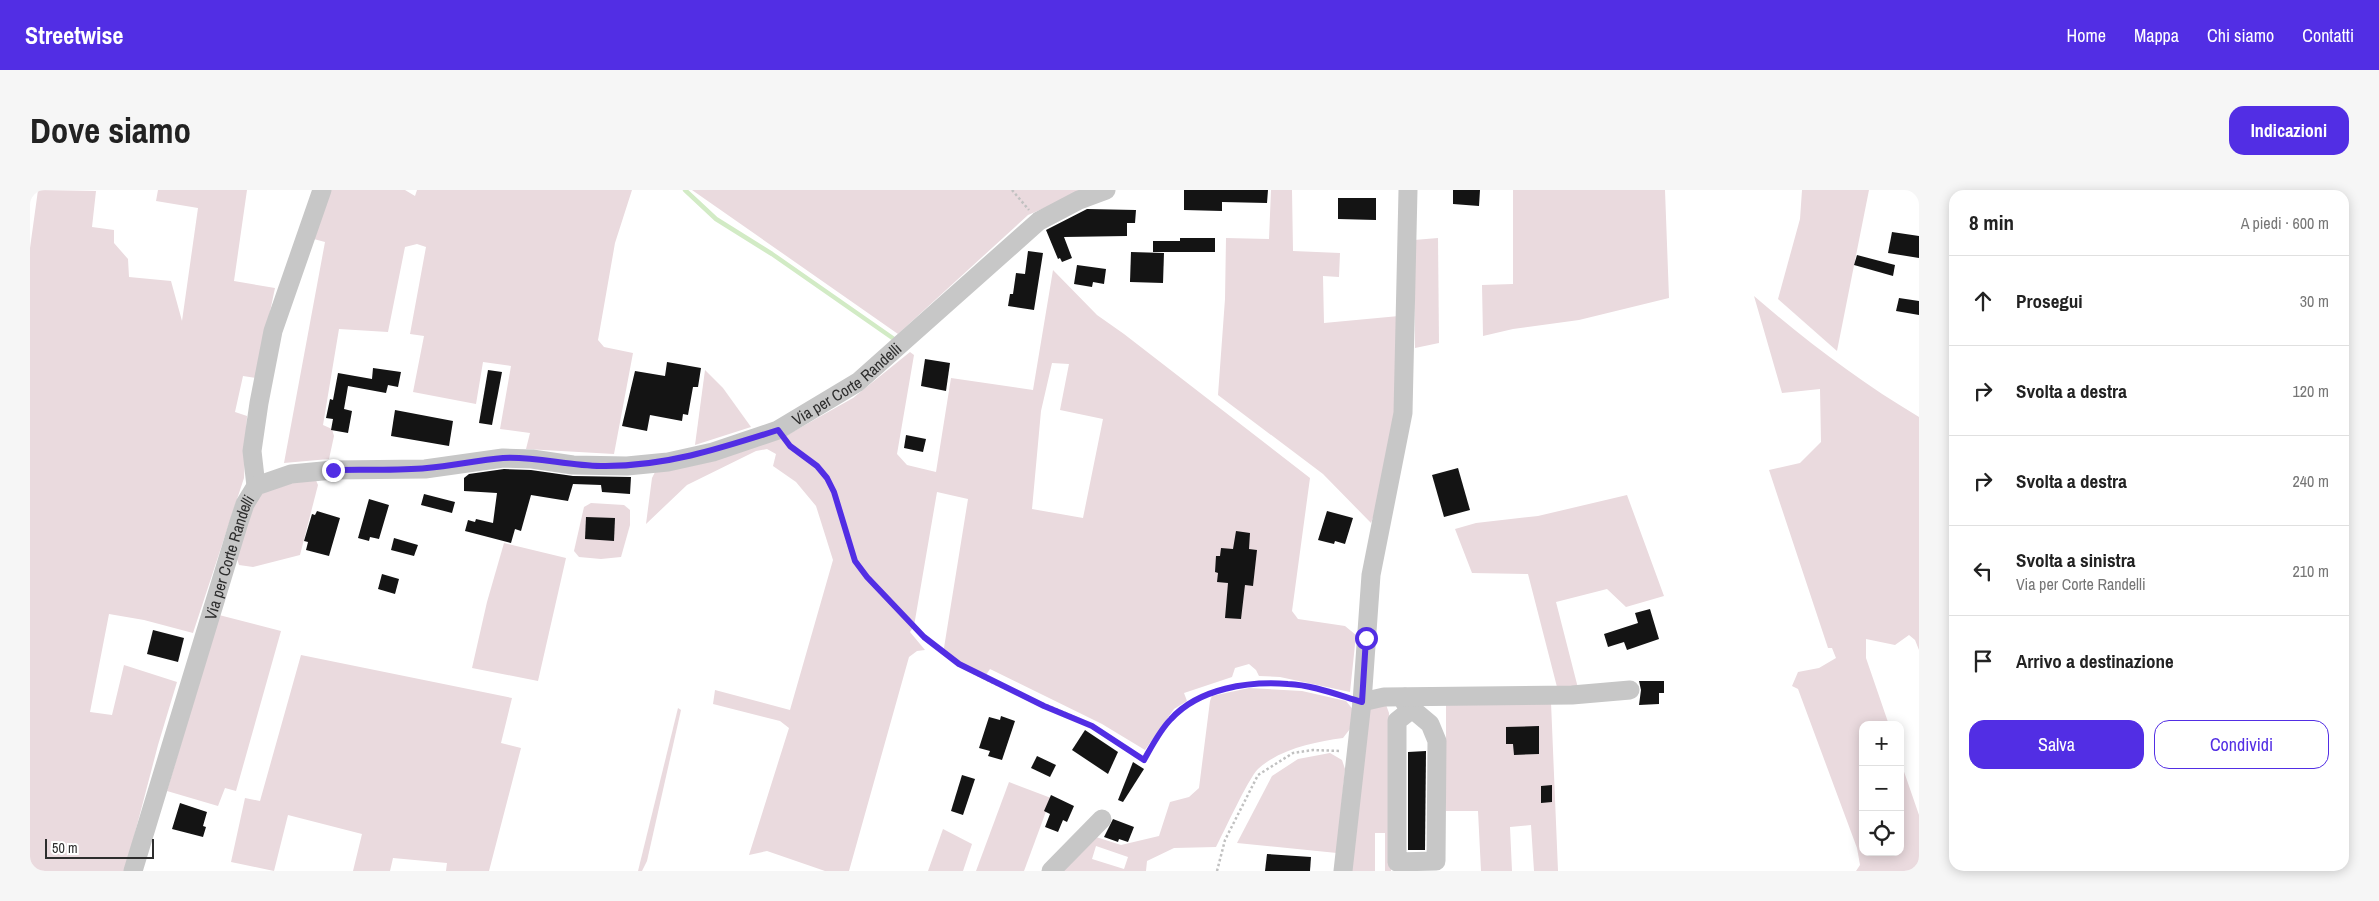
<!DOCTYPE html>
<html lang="it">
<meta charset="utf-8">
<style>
body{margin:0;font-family:"Archivo Narrow",sans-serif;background:#f6f6f6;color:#222}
.controls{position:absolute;right:15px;bottom:15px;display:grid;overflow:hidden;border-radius:10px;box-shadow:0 2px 12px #0003}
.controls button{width:45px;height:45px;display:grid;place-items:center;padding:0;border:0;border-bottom:1px solid #e0e0e0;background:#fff;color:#222;font:25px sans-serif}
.scale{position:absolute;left:15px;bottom:12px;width:109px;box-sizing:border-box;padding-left:5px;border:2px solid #2d2d2d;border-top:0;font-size:14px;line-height:18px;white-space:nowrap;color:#2d2d2d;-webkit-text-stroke:4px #fff;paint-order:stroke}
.stop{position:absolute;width:15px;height:15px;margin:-11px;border:4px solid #522ee4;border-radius:50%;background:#fff}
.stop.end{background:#522ee4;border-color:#fff;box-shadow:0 1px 5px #0008}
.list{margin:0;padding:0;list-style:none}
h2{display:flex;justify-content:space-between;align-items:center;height:65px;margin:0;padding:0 20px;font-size:21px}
h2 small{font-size:16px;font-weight:400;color:#767676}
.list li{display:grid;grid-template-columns:32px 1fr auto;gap:15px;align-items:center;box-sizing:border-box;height:90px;padding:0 20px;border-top:1px solid #e0e0e0}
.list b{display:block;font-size:19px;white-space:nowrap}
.list p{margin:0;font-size:16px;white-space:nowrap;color:#767676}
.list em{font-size:16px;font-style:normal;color:#767676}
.actions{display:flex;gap:10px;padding:15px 20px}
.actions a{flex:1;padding:11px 0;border:1px solid #522ee4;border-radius:15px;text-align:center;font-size:18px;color:#522ee4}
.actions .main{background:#522ee4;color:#fff}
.icon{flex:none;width:28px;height:28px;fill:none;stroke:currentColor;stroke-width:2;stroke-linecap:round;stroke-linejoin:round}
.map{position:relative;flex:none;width:1889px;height:681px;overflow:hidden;border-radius:15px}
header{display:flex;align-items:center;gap:30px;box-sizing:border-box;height:70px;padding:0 25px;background:#522ee4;color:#fff}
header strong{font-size:24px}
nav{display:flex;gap:28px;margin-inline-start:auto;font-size:18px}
.intro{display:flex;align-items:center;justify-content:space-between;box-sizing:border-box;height:120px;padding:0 30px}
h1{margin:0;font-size:35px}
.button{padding:12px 22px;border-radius:15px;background:#522ee4;color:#fff;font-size:18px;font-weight:700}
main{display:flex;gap:30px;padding:0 30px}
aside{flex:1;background:#fff;border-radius:15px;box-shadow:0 2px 12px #0003}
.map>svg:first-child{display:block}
.green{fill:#eadade;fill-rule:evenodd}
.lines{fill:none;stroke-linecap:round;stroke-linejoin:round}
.stream{stroke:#d2ebc5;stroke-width:4.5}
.building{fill:#141414}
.path{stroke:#c1c1c1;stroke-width:2.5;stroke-dasharray:2.5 2.5;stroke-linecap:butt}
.minor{stroke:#c7c7c7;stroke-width:19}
.route{stroke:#522ee4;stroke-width:6}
.labels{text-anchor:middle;stroke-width:5;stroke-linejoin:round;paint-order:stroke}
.street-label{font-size:16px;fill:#2d2d2d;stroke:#fff}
</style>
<header>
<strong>Streetwise</strong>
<nav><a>Home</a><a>Mappa</a><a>Chi siamo</a><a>Contatti</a></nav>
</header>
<div class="intro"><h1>Dove siamo</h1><a class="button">Indicazioni</a></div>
<main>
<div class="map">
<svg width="1889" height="681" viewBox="0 0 1889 681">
<rect width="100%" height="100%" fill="#fff"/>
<g class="green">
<polygon points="8,0 66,1 62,37 84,40 84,53 98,69 99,87 141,91 152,131 168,18 126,11 128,0 217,0 204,91 245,98 226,188 213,186 205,222 217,226 214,288 163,443 114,430 79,424 60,522 82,525 94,475 147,492 128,555 95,681 0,681 0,58"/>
<polygon points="300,0 375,0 385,6 387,0 602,0 585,53 568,150 574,157 603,163 584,264 496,259 500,243 470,239 481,176 453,172 446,214 383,202 394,146 380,144 396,57 387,54 375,57 358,142 309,139 293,235 302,239 304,246 299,269 254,273 295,52 280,48"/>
<polygon points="662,0 1057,0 998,25 868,144"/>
<polygon points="1241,0 1262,0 1263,61 1310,63 1309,87 1293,86 1294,133 1369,126 1366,226 1345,322 1341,333 1293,284 1188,205 1195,109 1196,48 1239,49"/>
<polygon points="1483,0 1635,0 1639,108 1549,130 1483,139 1453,146 1452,95 1483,94"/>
<polygon points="1772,0 1839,0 1807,161 1748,109 1770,29"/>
<polygon points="1408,48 1409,153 1385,158 1384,50"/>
<path d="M1023 80 1067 125 1094 144 1280 288 1262 421 1268 429 1315 436 1326 445 1320 502 1250 487 1229 486 1226 480 1219 474 1205 478 1202 487 1154 503 1157 511 1144 519 1115 560 1072 534 960 479 956 485 913 464 938 309 907 302 884 436 880 442 895 460 887 461 879 467 819 681H795L737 661 719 665 759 538 750 531 683 514 685 500 760 520 803 370 786 316 766 292 743 276 746 264 737 259 726 261 657 295 616 334 622 288 625 282 752 248 823 208 880 162 884 165 867 264 877 275 906 282 921 188 1003 200ZM1022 173 1039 174 1030 220 1073 229 1053 328 1002 319 1011 221Z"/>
<path d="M1724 106C1776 151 1830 192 1889 227V460L1885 450 1879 445 1865 455 1836 449V468L1859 535H1833V662H1870V570L1889 625V681H1826L1830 675 1827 658 1768 499 1762 496 1768 482 1789 478 1806 468 1802 458H1798L1739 280 1770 273 1791 252 1790 199 1752 203Z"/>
<polygon points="675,180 693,198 721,237 665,255"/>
<polygon points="285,288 288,295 270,365 223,377 209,375 205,362 228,303 247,293"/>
<polygon points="1597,305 1634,406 1596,417 1577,399 1526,412 1548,498 1527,497 1498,384 1442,383 1425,339 1446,333 1508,326"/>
<polygon points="561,313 594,315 600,320 600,335 591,367 571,369 549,367 544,361 554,317"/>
<polygon points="474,353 536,368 508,491 442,478 457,412"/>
<polygon points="189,425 251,441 206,601 195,598 188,616 137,601"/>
<polygon points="271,465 482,508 471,553 491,558 459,681 416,681 417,673 363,668 360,681 323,681 332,644 258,625 244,681 201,672 215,608 230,611"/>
<path d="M1219 498 1272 501 1316 511 1325 522 1323 535 1313 548C1284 552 1250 559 1228 579 1218 589 1194 642 1186 657L1144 658 1117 671 1116 681H1030L1066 647 1091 655 1129 646 1140 612 1159 607 1169 598 1180 511 1182 506ZM1066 656 1098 667 1094 679 1062 669Z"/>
<polygon points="1416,511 1521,512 1528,681 1504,681 1501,635 1480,637 1482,681 1451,681 1448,621 1416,621"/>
<polygon points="1355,512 1359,523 1361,681 1355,681 1355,643 1345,643 1345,681 1321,681 1334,519"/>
<polygon points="648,518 651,520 617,671 612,681 608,681"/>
<polygon points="1300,563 1312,570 1315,579 1307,663 1207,653 1242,586 1268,569"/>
<polygon points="979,592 1021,608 994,681 946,681"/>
<polygon points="913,639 942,654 933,681 898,681"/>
</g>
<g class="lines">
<polyline class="stream" points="655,0 686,29 742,64 864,149"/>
</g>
<g class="building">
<polygon points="1154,0 1238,0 1237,13 1192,12 1192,21 1154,20"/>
<polygon points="1423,0 1450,0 1449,16 1423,14"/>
<polygon points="1308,8 1346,8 1346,30 1308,29"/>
<polygon points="1057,19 1106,20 1105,33 1097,33 1097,46 1034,47 1042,68 1032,72 1030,68 1028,69 1016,40"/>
<polygon points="1862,42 1889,46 1889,68 1858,63"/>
<polygon points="1150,48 1185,48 1185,62 1123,62 1123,51 1150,51"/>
<polygon points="998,61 1013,63 1004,120 978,116 980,104 983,104 986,83 995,84"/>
<polygon points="1101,62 1134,63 1133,93 1100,92"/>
<polygon points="1827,65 1865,75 1863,86 1824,75"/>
<polygon points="1047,75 1076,79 1074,94 1063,92 1062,97 1044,94"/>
<polygon points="1869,108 1889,111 1889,125 1866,121"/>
<polygon points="895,169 920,173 916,201 891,196"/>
<polygon points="637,172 671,178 668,197 663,197 658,225 653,224 652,231 620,225 617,241 592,236 605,181 635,186"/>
<polygon points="343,178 371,182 368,197 358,195 356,203 318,196 314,219 322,221 318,243 301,240 303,229 296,228 300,209 303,210 308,183 342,189"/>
<polygon points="458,180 472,182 462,235 449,233"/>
<polygon points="365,220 423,231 419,256 361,246"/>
<polygon points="876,245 896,249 893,262 874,258"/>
<polygon points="1428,278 1440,320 1414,327 1402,285"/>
<polygon points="474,279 501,280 543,286 601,287 600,304 572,302 571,295 543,294 538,311 501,305 491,341 485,339 481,353 435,341 438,330 445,332 446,329 463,333 467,303 434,301 434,288 439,284"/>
<polygon points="394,304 425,312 422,323 391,315"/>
<polygon points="339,309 359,315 349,349 340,347 339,351 328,348"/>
<polygon points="287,321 310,328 299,366 276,360 278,352 274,351 282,324 285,325"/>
<polygon points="1297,321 1323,328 1315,354 1305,351 1304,354 1288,350"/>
<polygon points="556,327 585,328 584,351 555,349"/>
<polygon points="1206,341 1220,343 1219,359 1227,360 1223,396 1215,395 1211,429 1195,428 1198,393 1187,392 1188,383 1185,382 1186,366 1190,366 1191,358 1203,359"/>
<polygon points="364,348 388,355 384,366 361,360"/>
<polygon points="352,384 369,389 365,404 348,399"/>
<polygon points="1620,419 1629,449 1597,460 1594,452 1578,457 1574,444 1608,433 1605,423"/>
<polygon points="123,440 154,448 148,472 117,464"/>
<polygon points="1609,491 1634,491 1634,503 1629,503 1629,514 1609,515 1611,500"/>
<polygon points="971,526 985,531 972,570 958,566 960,561 949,558 959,527 970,530"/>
<polygon points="1509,536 1509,564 1484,565 1483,554 1476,554 1476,537"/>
<polygon points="1055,540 1088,562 1078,584 1042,560"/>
<polygon points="1396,561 1395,660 1378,660 1378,562"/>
<polygon points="1007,566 1026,575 1020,587 1001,578"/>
<polygon points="1103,572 1114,579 1093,612 1088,610"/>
<polygon points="932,585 945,589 933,625 921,621"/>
<polygon points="1522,595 1522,612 1511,613 1511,596"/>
<polygon points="1021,605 1044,616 1037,632 1033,630 1028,642 1015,637 1020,624 1014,621"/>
<polygon points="150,613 177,622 173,636 176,637 173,647 142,639"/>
<polygon points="1083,629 1104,637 1098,652 1089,649 1088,652 1074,647"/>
<polygon points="1237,664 1281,667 1280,681 1235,681"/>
</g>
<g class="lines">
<g class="path">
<polyline points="982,0 999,20"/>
<path d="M757 253C767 267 786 273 797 287 811 308 811 336 820 359 832 391 899 455 929 474 970 501 1019 513 1063 536 1081 546 1097 558 1113 570 1122 556 1131 540 1142 528 1170 499 1221 489 1260 494 1279 496 1298 502 1316 507"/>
<polyline points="1187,681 1195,650 1228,585 1263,563 1283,560 1310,561"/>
</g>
<g class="minor">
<polyline points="226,296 222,261 229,213 243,141 292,0"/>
<polyline points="1375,507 1375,513 1400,534 1407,551 1406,671 1367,672 1367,531 1382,519"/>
<polyline points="1332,512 1354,507 1542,505 1600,500"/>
<path id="s1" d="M103 681 209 332 215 314 226 296 261 284 303 280 395 279 473 268 502 269 543 275 597 276 638 272 683 262 748 240 828 192 1009 31 1049 10 1076 0"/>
<polyline points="1021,681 1072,629"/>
<polyline points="1313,681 1332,512 1341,385 1373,223 1378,0"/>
</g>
</g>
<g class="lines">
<path class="route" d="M303 280C334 279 366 281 397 278 423 276 447 270 473 268 505 266 538 276 571 276 633 277 689 259 748 240L760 256 787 276 797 288 804 302 825 371 837 387 894 447 929 474 1014 516 1062 536 1114 570C1122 556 1130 540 1141 529 1169 498 1219 491 1258 494 1283 495 1308 505 1332 512L1336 448"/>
</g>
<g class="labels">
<g class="street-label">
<text dy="6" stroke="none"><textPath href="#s1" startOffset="1018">Via per Corte Randelli</textPath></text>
<text dy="6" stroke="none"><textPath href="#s1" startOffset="328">Via per Corte Randelli</textPath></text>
</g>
</g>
</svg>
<div class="controls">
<button>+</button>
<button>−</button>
<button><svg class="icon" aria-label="locate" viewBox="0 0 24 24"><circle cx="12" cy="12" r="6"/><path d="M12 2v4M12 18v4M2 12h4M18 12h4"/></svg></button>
</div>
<div class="scale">50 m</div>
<div class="stop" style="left:1336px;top:448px"></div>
<div class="stop end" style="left:303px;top:280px"></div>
</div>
<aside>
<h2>8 min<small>A piedi · 600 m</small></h2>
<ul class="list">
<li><svg class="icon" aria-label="ahead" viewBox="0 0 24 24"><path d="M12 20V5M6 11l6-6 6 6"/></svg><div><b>Prosegui</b></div><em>30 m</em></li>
<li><svg class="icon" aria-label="right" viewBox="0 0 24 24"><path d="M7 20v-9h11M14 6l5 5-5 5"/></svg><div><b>Svolta a destra</b></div><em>120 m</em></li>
<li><svg class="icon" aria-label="right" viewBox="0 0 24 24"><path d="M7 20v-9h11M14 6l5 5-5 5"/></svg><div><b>Svolta a destra</b></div><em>240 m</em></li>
<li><svg class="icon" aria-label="left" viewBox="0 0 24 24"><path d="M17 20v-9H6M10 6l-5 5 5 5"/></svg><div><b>Svolta a sinistra</b><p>Via per Corte Randelli</p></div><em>210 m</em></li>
<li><svg class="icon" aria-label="arrive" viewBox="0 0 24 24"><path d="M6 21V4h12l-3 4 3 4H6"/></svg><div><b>Arrivo a destinazione</b></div></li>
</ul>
<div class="actions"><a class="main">Salva</a><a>Condividi</a></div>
</aside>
</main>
